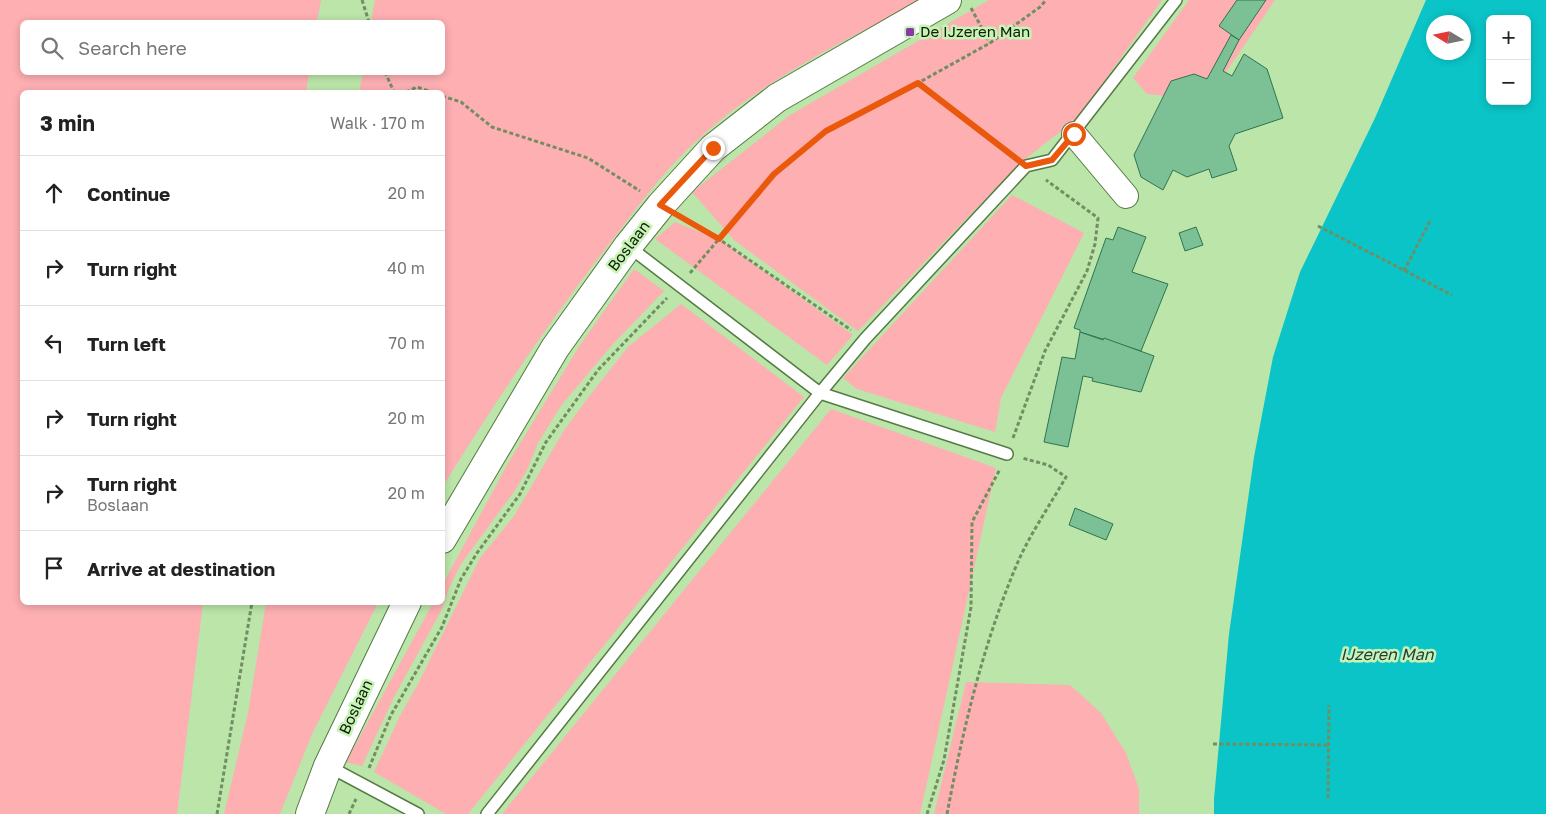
<!DOCTYPE html>
<meta charset="utf-8">
<style>
body{margin:0;font-family:"Golos Text",sans-serif;background:#f2f2f2;color:#222}
.controls{position:absolute;right:15px;top:15px;display:grid;overflow:hidden;border-radius:8px;box-shadow:0 2px 8px #0003}
.controls button{width:45px;height:45px;display:grid;place-items:center;padding:0;border:0;border-bottom:1px solid #e0e0e0;background:#fff;color:#222;font:25px sans-serif}
.compass{position:absolute;left:1426px;top:15px;width:45px;height:45px;border-radius:50%;background:#fff;box-shadow:0 2px 8px #0003;rotate:280deg}
.stop{position:absolute;width:15px;height:15px;margin:-11px;border:4px solid #ea580c;border-radius:50%;background:#fff}
.stop.end{background:#ea580c;border-color:#fff;box-shadow:0 1px 5px #0008}
.list{margin:0;padding:0;list-style:none}
h2{display:flex;justify-content:space-between;align-items:center;height:65px;margin:0;padding:0 20px;font-size:21px}
h2 small{font-size:16px;font-weight:400;color:#767676}
.list li{display:grid;grid-template-columns:32px 1fr auto;gap:15px;align-items:center;box-sizing:border-box;height:75px;padding:0 20px;border-top:1px solid #e0e0e0}
.list b{display:block;font-size:19px;white-space:nowrap}
.list p{margin:0;font-size:16px;white-space:nowrap;color:#767676}
.list em{font-size:16px;font-style:normal;color:#767676}
.icon{flex:none;width:28px;height:28px;fill:none;stroke:currentColor;stroke-width:2;stroke-linecap:round;stroke-linejoin:round}
.map{position:relative;flex:none;width:1546px;height:814px;overflow:hidden}
.search{position:absolute;background:#fff;box-shadow:0 2px 8px #0003;left:20px;top:20px;width:425px;height:55px;display:flex;align-items:center;gap:12px;box-sizing:border-box;padding:0 18px;border-radius:8px;color:#767676;font-size:19px}
.panel{position:absolute;background:#fff;box-shadow:0 2px 8px #0003;left:20px;top:90px;width:425px;height:515px;border-radius:8px}
.map>svg:first-child{display:block}
.green{fill:#fdafb2}
.water{fill:#0ac4c7;fill-rule:evenodd}
.building{fill:#7cc096;stroke:#30744f}
.lines{fill:none;stroke-linecap:round;stroke-linejoin:round}
.lane-casing{stroke:#557b44;stroke-width:14}
.street-casing{stroke:#557b44;stroke-width:26}
.secondary-casing{stroke:#557b44;stroke-width:30}
.path{stroke:#708e62;stroke-width:3;stroke-dasharray:4 2.5;stroke-linecap:butt}
.lane{stroke:#fff;stroke-width:11}
.street{stroke:#fff;stroke-width:24}
.secondary{stroke:#fff;stroke-width:28}
.route{stroke:#ea580c;stroke-width:6}
.poi-dot{fill:#8b38a7;stroke:#c8f3b6;stroke-width:2}
.labels{text-anchor:middle;stroke-width:5;stroke-linejoin:round;paint-order:stroke}
.poi-label{font-size:15px;fill:#0d1d06;stroke:#c8f3b6;text-anchor:start}
.street-label{font-size:15px;fill:#0d1d06;stroke:#c8f3b6}
.water-label{font-size:16px;font-style:italic;fill:#233d3d;stroke:#c8f3b6}
</style>
<div class="map">
<svg width="1546" height="814" viewBox="0 0 1546 814">
<rect width="100%" height="100%" fill="#bbe5a9"/>
<g class="green">
<polygon points="0,0 321,0 317,22 22,22 22,72 309,73 306,92 22,92 22,602 203,603 177,814 0,814"/>
<path d="M375 0H922C842 42 758 82 692 145 661 174 636 209 610 243 549 321 495 402 443 486L442 92H359L363 73 442 72V22H371Z"/>
<polygon points="989,0 1162,0 1078,118 1020,163 858,331 734,240 692,192 790,115"/>
<polygon points="1189,0 1275,0 1224,75 1214,101 1147,94 1133,78"/>
<polygon points="1012,195 1084,233 1001,398 995,432 857,389 843,378"/>
<polygon points="675,222 720,240 853,335 827,365 655,239"/>
<polygon points="634,269 664,291 612,345 560,407 538,443 527,470 516,489 461,564 449,588 441,611 394,697 362,766 346,762 433,603 442,602 443,584 507,465 580,345"/>
<polygon points="681,304 804,397 468,814 446,814 374,772 400,716 419,682 480,558 514,516 563,432 587,399 628,347"/>
<polygon points="831,409 996,468 920,814 502,814"/>
<polygon points="266,603 378,603 312,734 280,814 224,814 248,713"/>
<polygon points="966,682 1070,685 1101,713 1126,753 1139,789 1139,814 934,814"/>
</g>
<path class="water" d="M1426 0H1546V814H1214V799L1229 634 1254 457 1273 357 1300 272 1375 118ZM1490 19H1527V101H1490ZM1434 22H1464V52H1434Z"/>
<g class="building">
<polygon points="1237,0 1266,0 1239,40 1219,26"/>
<polygon points="1231,35 1239,40 1223,71 1232,76 1244,54 1267,69 1283,118 1235,134 1229,146 1237,170 1212,178 1209,169 1187,177 1173,170 1163,190 1141,177 1134,155 1171,81 1194,74 1207,79"/>
<polygon points="1118,227 1146,237 1132,272 1168,284 1141,351 1080,332 1080,330 1074,328 1106,238 1113,240"/>
<polygon points="1196,227 1203,245 1185,251 1179,233"/>
<polygon points="1080,332 1103,340 1104,338 1154,356 1141,392 1092,381 1093,378 1083,376 1068,447 1044,442 1062,357 1075,359"/>
<polygon points="1075,508 1113,524 1106,540 1069,525"/>
</g>
<g class="lines">
<g class="lane-casing">
<g id="lane">
<polyline points="628,246 820,393 1007,454"/>
<polyline points="328,766 418,814"/>
<polyline points="487,814 820,393 865,339 1026,166 1052,160 1176,0"/>
</g>
</g>
<g class="street-casing">
<polyline id="street" points="1074,134 1126,196"/>
</g>
<g class="secondary-casing">
<g id="secondary">
<polyline points="442,539 555,348 628,246 661,205 713,148 777,98 947,0"/>
<polyline points="310,814 328,766 407,602"/>
</g>
</g>
<g class="path">
<polyline points="362,0 369,22"/>
<polyline points="971,8 990,43"/>
<polyline points="385,72 394,92"/>
<polyline points="918,83 1013,157"/>
<polyline points="406,92 417,87 432,92"/>
<polyline points="442,96 461,102 492,127 588,158 640,191"/>
<polyline points="683,218 719,239 851,330"/>
<polyline points="1318,226 1452,295"/>
<polyline points="1404,271 1430,221"/>
<polyline points="690,273 774,174 825,131 918,83 990,43 1040,7 1046,0"/>
<polyline points="1013,438 1045,351 1087,271 1095,244 1098,218 1046,180"/>
<polyline points="1213,744 1330,745"/>
<polyline points="369,768 391,715 442,627 461,579 477,553 520,494 546,442 598,370 667,298"/>
<polyline points="1328,798 1329,705"/>
<polyline points="217,814 252,602"/>
<polyline points="349,814 356,799"/>
<polyline points="927,814 944,760 971,607 972,522 1000,469"/>
<path d="M947 814C963 729 983 644 1017 564 1030 534 1050 505 1066 477L1048 465 1022 458"/>
</g>
<use href="#lane" class="lane"/>
<use href="#street" class="street"/>
<use href="#secondary" class="secondary"/>
</g>
<g class="lines">
<polyline class="route" points="713,148 660,205 719,239 774,174 826,131 918,83 1026,166 1052,160 1074,134"/>
</g>
<rect class="poi-dot" x="905" y="27" width="10" height="10" rx="2.5"/>
<g class="labels">
<g class="poi-label">
<text x="920" y="37">De IJzeren Man</text>
</g>
<g class="street-label">
<text transform="translate(629 246) rotate(-53)" y="5">Boslaan</text>
<text transform="translate(356 707) rotate(-65)" y="5">Boslaan</text>
</g>
<g class="water-label">
<text x="1387" y="660">IJzeren Man</text>
</g>
</g>
</svg>
<div class="controls">
<button>+</button>
<button>−</button>
</div>
<svg class="compass" viewBox="-18 -18 36 36"><path d="M0-13l5 13h-10z" fill="#e53935"/><path d="M0 13l5-13h-10z" fill="#767676"/></svg>
<div class="stop" style="left:1074px;top:134px"></div>
<div class="stop end" style="left:713px;top:148px"></div>
<div class="search"><svg class="icon" aria-label="search" viewBox="0 0 24 24"><circle cx="10" cy="10" r="6"/><path d="M15 15l6 6"/></svg>Search here</div>
<section class="panel">
<h2>3 min<small>Walk · 170 m</small></h2>
<ul class="list">
<li><svg class="icon" aria-label="ahead" viewBox="0 0 24 24"><path d="M12 20V5M6 11l6-6 6 6"/></svg><div><b>Continue</b></div><em>20 m</em></li>
<li><svg class="icon" aria-label="right" viewBox="0 0 24 24"><path d="M7 20v-9h11M14 6l5 5-5 5"/></svg><div><b>Turn right</b></div><em>40 m</em></li>
<li><svg class="icon" aria-label="left" viewBox="0 0 24 24"><path d="M17 20v-9H6M10 6l-5 5 5 5"/></svg><div><b>Turn left</b></div><em>70 m</em></li>
<li><svg class="icon" aria-label="right" viewBox="0 0 24 24"><path d="M7 20v-9h11M14 6l5 5-5 5"/></svg><div><b>Turn right</b></div><em>20 m</em></li>
<li><svg class="icon" aria-label="right" viewBox="0 0 24 24"><path d="M7 20v-9h11M14 6l5 5-5 5"/></svg><div><b>Turn right</b><p>Boslaan</p></div><em>20 m</em></li>
<li><svg class="icon" aria-label="arrive" viewBox="0 0 24 24"><path d="M6 21V4h12l-3 4 3 4H6"/></svg><div><b>Arrive at destination</b></div></li>
</ul>
</section>
</div>
